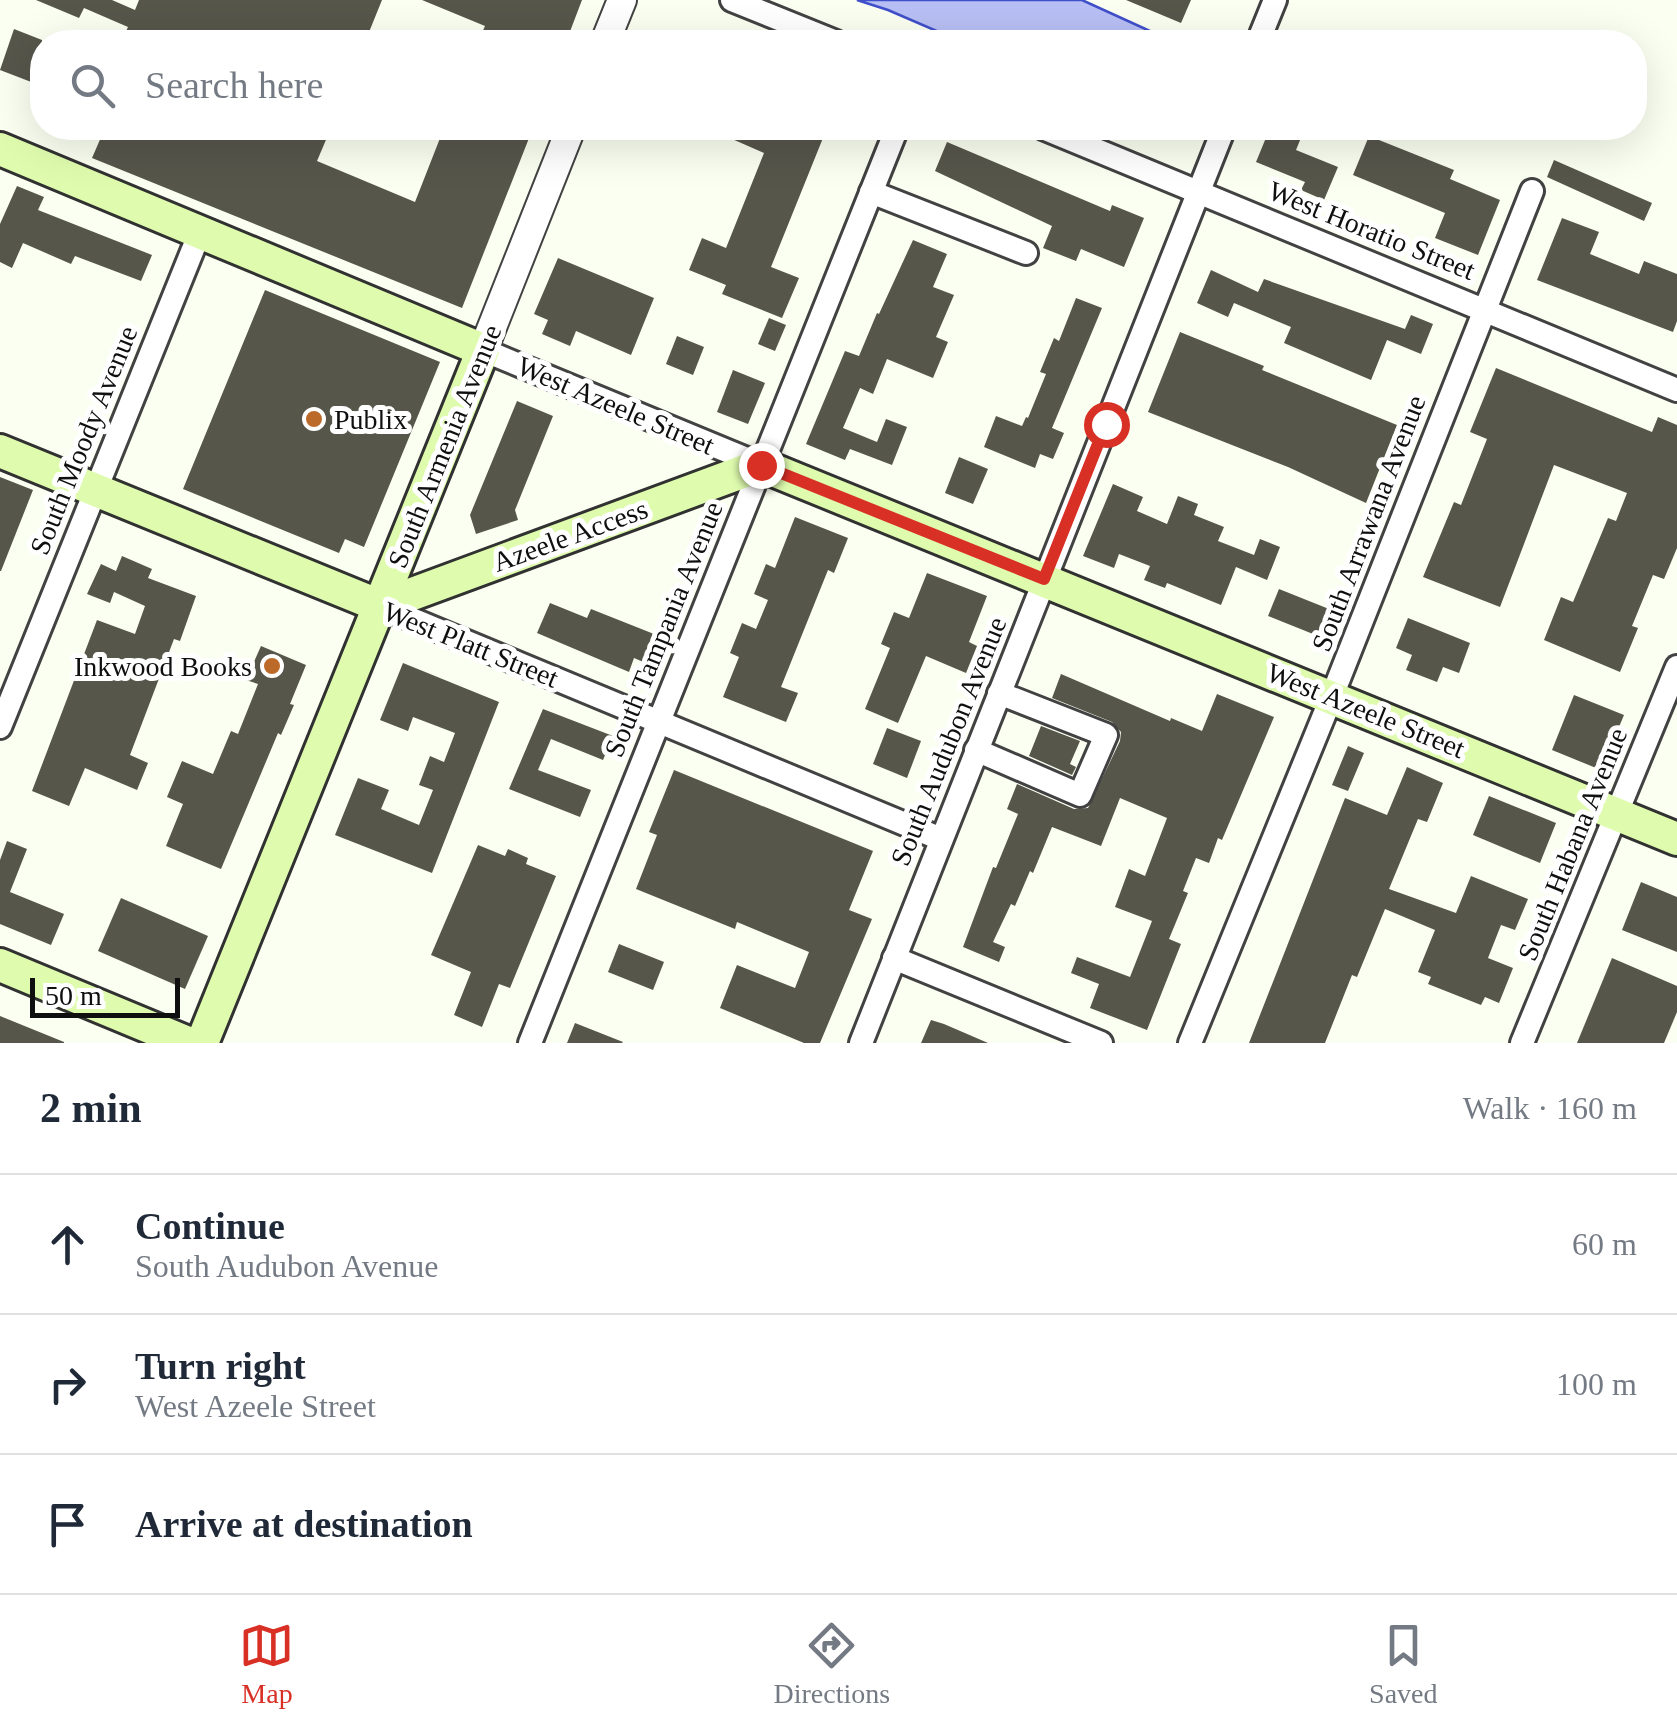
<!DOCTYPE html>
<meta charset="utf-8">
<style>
body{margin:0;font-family:"Times New Roman",serif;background:#f6f6f7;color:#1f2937}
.scale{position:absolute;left:30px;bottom:25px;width:150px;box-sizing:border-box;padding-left:10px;border:5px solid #0f0f0f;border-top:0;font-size:28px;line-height:35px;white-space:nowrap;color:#0f0f0f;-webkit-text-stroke:8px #fff;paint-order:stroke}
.stop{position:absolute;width:30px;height:30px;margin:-22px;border:8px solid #d93025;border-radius:50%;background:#fff}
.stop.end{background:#d93025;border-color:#fff;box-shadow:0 2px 10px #0008}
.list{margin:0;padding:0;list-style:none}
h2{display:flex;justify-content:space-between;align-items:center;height:130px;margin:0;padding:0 40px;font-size:42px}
h2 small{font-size:32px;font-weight:400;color:#747a83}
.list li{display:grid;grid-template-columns:65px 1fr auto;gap:30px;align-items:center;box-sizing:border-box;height:140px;padding:0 40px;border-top:2px solid #e0e1e3}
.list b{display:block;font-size:38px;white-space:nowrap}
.list p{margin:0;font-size:32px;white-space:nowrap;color:#747a83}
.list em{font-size:32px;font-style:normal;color:#747a83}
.icon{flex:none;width:55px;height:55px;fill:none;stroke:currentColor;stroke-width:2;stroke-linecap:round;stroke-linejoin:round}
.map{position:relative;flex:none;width:1677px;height:1043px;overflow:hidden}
.search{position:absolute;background:#fff;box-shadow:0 10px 40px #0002;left:30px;right:30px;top:30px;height:110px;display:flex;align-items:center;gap:25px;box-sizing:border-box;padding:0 35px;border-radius:40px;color:#747a83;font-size:38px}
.sheet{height:550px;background:#fff}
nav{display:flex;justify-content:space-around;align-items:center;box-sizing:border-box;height:140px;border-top:2px solid #e0e1e3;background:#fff;font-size:28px;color:#747a83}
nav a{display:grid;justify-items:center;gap:5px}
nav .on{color:#d93025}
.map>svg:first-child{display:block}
.water{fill:#b7bff4;stroke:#404fca;stroke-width:2.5}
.building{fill:#57564b}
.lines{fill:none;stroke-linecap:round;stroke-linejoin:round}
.minor-casing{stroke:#424242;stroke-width:28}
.tertiary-casing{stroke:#424242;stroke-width:32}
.secondary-casing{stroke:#313131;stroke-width:38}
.minor{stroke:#fff;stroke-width:22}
.tertiary{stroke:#fff;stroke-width:28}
.secondary{stroke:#dffcae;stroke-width:32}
.route{stroke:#d93025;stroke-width:12}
.poi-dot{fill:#bb6a2a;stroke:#fff;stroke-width:4}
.labels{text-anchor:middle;stroke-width:10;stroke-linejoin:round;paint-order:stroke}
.street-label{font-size:28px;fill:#0f0f0f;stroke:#fff}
.poi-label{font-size:28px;fill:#0f0f0f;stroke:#fff;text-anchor:start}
</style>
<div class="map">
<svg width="1677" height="1043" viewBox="0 0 1677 1043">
<rect width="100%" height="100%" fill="#fbfff1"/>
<polygon class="water" points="857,0 1082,0 1174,42 962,42 888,10"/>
<g class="building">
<polygon points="36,0 112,0 135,10 139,0 382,0 365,42 262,42 250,38 248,42 121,42 128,27 84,8 79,18"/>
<polygon points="422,0 582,0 566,42 478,42 485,26"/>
<polygon points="1126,0 1191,0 1181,23"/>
<polygon points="14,29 42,40 42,75 39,85 0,70"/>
<polygon points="105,128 331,128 317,161 415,202 444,128 533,128 462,308 92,158"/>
<polygon points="707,128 827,128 771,267 799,278 782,318 722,294 726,285 689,270 702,238 726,248 764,153"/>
<polygon points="1270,128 1305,128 1296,150 1338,167 1324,200 1301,190 1305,182 1256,162"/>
<polygon points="1369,136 1454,170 1450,179 1500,200 1478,255 1435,238 1445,213 1353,175"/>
<polygon points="947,142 1110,211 1112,205 1144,218 1124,267 1081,249 1076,261 1043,248 1052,226 935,171"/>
<polygon points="1554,160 1652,203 1644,221 1547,177"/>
<polygon points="17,186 44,197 38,210 152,255 141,281 75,256 71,264 23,243 12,268 0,262 0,224"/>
<polygon points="1562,218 1599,232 1590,254 1639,274 1644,261 1677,274 1677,321 1673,332 1537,280"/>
<polygon points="913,240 947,254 933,287 954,295 936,337 948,342 933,378 887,359 873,394 860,388 843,428 877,442 886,419 907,427 892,465 850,449 845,460 806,444 845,351 859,356 877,313 879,314"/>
<polygon points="558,258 654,298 631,355 576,331 570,346 542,334 548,320 534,314"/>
<polygon points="1211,270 1258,292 1264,279 1405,329 1411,315 1433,324 1421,354 1387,340 1371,380 1284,343 1291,327 1234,303 1228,317 1197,303"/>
<polygon points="265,290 440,362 364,547 345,539 339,553 183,489"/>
<polygon points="1076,298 1102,308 1052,428 1064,433 1053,459 1040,454 1035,468 984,447 996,416 1022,426 1026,417 1028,418 1046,374 1040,372 1054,338 1059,341"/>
<polygon points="769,318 786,325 775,351 758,344"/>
<polygon points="1180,332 1264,366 1262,370 1397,425 1366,503 1288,467 1148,412"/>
<polygon points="677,336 704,347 693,375 666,364"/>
<polygon points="1496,368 1652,432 1658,417 1677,425 1677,548 1664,579 1653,575 1632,626 1638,628 1620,672 1544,640 1561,597 1573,602 1608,518 1616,521 1627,493 1554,465 1500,607 1423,577 1454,502 1461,505 1487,439 1470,432"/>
<polygon points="733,370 765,383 748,424 717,412"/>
<polygon points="517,401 553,416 515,510 518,520 476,534 470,515"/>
<polygon points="959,457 988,469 973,504 945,493"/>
<polygon points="0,477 33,490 1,571 0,571"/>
<polygon points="1113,484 1143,497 1137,511 1167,524 1178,496 1198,504 1194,515 1224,527 1218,541 1254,555 1260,539 1280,547 1267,580 1236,567 1221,605 1167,583 1165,588 1144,580 1150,566 1119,554 1114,568 1083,556"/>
<polygon points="795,517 848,538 834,573 828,570 781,687 798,693 786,722 723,697 739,657 730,653 742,623 756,629 768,600 754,594 766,564 775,568"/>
<polygon points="122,556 152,569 148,578 196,596 180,641 174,639 130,755 148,763 137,790 85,768 69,806 32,791 97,620 135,634 145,606 114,592 110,603 87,594 101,564 116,571"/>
<polygon points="927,573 987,596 969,642 977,646 966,673 926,656 898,723 865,709 890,648 881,644 894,612 909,618"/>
<polygon points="1279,589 1329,609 1318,636 1268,616"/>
<polygon points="550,603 587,618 591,609 659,636 648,664 634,658 629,672 537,633"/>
<polygon points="1408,618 1470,643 1459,673 1443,667 1437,682 1406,670 1412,655 1396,648"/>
<polygon points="261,646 306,665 290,704 294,705 281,735 278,733 221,869 166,846 183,804 167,797 182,761 213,774 231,731 238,734 258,684 246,680"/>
<polygon points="403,663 499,702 432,873 335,835 358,778 389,790 381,809 419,825 433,790 419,785 430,756 444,762 455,733 413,717 408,731 380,720"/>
<polygon points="1061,674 1170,721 1171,718 1202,731 1217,694 1274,717 1222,840 1218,838 1209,863 1196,858 1183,891 1188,893 1169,939 1181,944 1147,1030 1090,1008 1099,984 1071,973 1077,957 1130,977 1152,921 1115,907 1129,869 1145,876 1167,818 1120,798 1101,846 1052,827 1033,873 1030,871 1015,906 1011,904 993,942 1005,947 999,962 963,947 993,867 996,868 1018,814 1007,809 1017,784 1074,809 1088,808 1120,741 1121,732 1112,722 1052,698"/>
<polygon points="1574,695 1624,715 1601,770 1552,750"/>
<polygon points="543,709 613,736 603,760 551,739 538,770 591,790 580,817 509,789"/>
<polygon points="1041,726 1080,741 1070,764 1076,767 1072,775 1029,756"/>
<polygon points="887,728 921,741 907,778 873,764"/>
<polygon points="1348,746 1364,753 1348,791 1332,785"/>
<polygon points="1407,767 1443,783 1427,822 1418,819 1389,889 1456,913 1471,876 1528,899 1515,930 1501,925 1488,958 1513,968 1499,1003 1485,997 1481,1005 1428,984 1431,977 1418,972 1435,930 1385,909 1357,977 1352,975 1325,1043 1249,1043 1345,798 1387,815"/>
<polygon points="674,770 873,851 849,910 872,919 820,1043 804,1043 720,1008 737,965 795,988 809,952 737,922 735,929 636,889 657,835 649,832"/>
<polygon points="1489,796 1556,823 1540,863 1473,835"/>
<polygon points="7,841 27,849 10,892 64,914 51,945 0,924 0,860"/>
<polygon points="478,845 505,856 508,849 528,858 526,864 556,876 510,988 499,984 482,1027 454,1015 471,972 431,955"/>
<polygon points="1641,882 1677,897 1677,952 1622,930"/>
<polygon points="121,898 208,936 185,989 98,951"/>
<polygon points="619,944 664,962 653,990 608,972"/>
<polygon points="1612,958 1677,986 1677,1012 1664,1043 1577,1043"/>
<polygon points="0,1016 64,1042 64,1043 0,1043"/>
<polygon points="931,1020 944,1024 988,1043 921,1043"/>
<polygon points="575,1023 623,1042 622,1043 567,1043"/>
</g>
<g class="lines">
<g class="minor-casing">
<g id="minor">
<polyline points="732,0 836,42"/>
<polyline points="1258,42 1275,0"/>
<polyline points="1043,128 1677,390"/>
<polyline points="871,192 1026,253"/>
<polyline points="483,350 761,465"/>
<polyline points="380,606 941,839"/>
<polyline points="0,727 200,232"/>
<polyline points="976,750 1080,795 1106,735 999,693"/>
<polyline points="894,958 1101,1043"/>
<polyline points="530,1043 897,128"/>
<polyline points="861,1043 1224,128"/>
<polyline points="1190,1043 1332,696 1532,191"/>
<polyline points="1522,1043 1677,667"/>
</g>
</g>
<g class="tertiary-casing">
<g id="tertiary">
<polyline points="605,42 622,0"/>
<polyline points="483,350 571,128"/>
</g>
</g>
<g class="secondary-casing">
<g id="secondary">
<polyline points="0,149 483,350 202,1043"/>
<polyline points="0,451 380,606"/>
<polyline points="380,606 761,465 1677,839"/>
<polyline points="0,965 188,1043"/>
</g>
</g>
<use href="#minor" class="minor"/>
<use href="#tertiary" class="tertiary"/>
<use href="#secondary" class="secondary"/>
</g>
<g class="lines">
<polyline class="route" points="761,465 1044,579 1106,424"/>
</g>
<g class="poi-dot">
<circle cx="314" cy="419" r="10"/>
<circle cx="272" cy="666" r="10"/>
</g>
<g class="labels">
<g class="street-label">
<text transform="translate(1372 230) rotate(22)" y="10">West Horatio Street</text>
<text transform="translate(616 405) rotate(23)" y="10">West Azeele Street</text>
<text transform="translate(83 440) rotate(-68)" y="10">South Moody Avenue</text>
<text transform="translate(444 446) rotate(-68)" y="10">South Armenia Avenue</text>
<text transform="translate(1368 523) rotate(-69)" y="10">South Arrawana Avenue</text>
<text transform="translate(570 535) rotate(-20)" y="10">Azeele Access</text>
<text transform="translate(663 629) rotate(-68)" y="10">South Tampania Avenue</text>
<text transform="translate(471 644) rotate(22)" y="10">West Platt Street</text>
<text transform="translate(1366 710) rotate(22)" y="10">West Azeele Street</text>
<text transform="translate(948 741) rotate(-68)" y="10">South Audubon Avenue</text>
<text transform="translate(1572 844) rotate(-68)" y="10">South Habana Avenue</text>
</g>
<g class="poi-label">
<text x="334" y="429">Publix</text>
<text x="252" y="676" text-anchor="end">Inkwood Books</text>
</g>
</g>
</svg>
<div class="scale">50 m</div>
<div class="stop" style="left:1106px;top:424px"></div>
<div class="stop end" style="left:761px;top:465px"></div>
<div class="search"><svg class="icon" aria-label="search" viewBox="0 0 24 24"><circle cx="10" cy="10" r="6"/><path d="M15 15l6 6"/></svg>Search here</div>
</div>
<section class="sheet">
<h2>2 min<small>Walk · 160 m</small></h2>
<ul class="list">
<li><svg class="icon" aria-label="ahead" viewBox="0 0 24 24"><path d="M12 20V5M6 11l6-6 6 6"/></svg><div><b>Continue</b><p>South Audubon Avenue</p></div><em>60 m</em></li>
<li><svg class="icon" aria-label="right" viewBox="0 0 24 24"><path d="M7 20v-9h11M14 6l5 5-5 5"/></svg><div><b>Turn right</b><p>West Azeele Street</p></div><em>100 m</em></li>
<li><svg class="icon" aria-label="arrive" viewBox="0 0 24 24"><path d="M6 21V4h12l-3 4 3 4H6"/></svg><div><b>Arrive at destination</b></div></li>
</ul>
</section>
<nav>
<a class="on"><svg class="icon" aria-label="map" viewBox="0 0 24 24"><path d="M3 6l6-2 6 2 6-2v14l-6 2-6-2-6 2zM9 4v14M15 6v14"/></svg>Map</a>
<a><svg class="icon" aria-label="directions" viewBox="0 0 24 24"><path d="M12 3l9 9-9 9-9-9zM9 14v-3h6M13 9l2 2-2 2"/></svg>Directions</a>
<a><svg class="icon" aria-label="saved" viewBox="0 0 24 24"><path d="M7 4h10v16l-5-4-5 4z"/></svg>Saved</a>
</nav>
